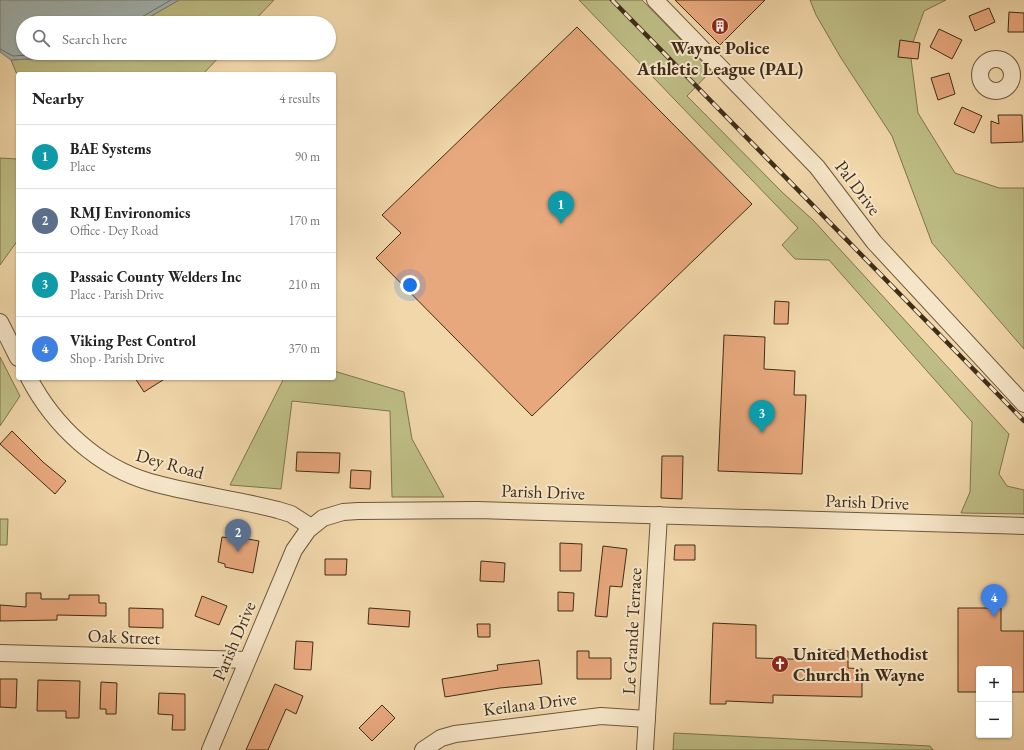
<!DOCTYPE html>
<meta charset="utf-8">
<style>
body{margin:0;font-family:"EB Garamond",serif;background:#f6f6f6;color:#222}
.controls{position:absolute;right:12px;bottom:12px;display:grid;overflow:hidden;border-radius:4px;box-shadow:0 1px 3px #0004}
.controls button{width:36px;height:36px;display:grid;place-items:center;padding:0;border:0;border-bottom:1px solid #e0e0e0;background:#fff;color:#222;font:20px sans-serif}
.you{position:absolute;left:410px;top:285px;width:14px;height:14px;margin:-10px;border:3px solid #fff;border-radius:50%;background:#1a73e8;box-shadow:0 0 0 6px #1a73e833}
.badge{display:grid;place-items:center;width:26px;height:26px;border-radius:50%;background:#111827;color:#fff;font-size:13px;font-weight:700}
.pin{position:absolute;translate:-50% -33px;filter:drop-shadow(0 1px 2px #0008)}
.pin::after{content:'';position:absolute;top:21px;width:14px;height:12px;background:inherit;clip-path:polygon(0 0,100% 0,50% 100%)}
.list{margin:0;padding:0;list-style:none}
h2{display:flex;justify-content:space-between;align-items:center;height:52px;margin:0;padding:0 16px;font-size:17px}
h2 small{font-size:13px;font-weight:400;color:#767676}
.list li{display:grid;grid-template-columns:26px 1fr auto;gap:12px;align-items:center;box-sizing:border-box;height:64px;padding:0 16px;border-top:1px solid #e0e0e0}
.list b{display:block;font-size:15px;white-space:nowrap}
.list p{margin:0;font-size:13px;white-space:nowrap;color:#767676}
.list em{font-size:13px;font-style:normal;color:#767676}
.icon{flex:none;width:22px;height:22px;fill:none;stroke:currentColor;stroke-width:2;stroke-linecap:round;stroke-linejoin:round}
.map{position:relative;flex:none;width:1024px;height:750px;overflow:hidden}
.search{position:absolute;background:#fff;box-shadow:0 1px 3px #0004;left:16px;top:16px;width:320px;height:44px;display:flex;align-items:center;gap:10px;box-sizing:border-box;padding:0 14px;border-radius:22px;color:#767676;font-size:15px}
.panel{position:absolute;background:#fff;box-shadow:0 1px 3px #0004;left:16px;top:72px;width:320px;height:308px;border-radius:4px}
.map>svg:first-child{display:block}
.green{fill:#bebd85;stroke:#7e754e}
.water{fill:#a1b6b5;stroke:#7a7f76}
.lines{fill:none;stroke-linecap:round;stroke-linejoin:round}
.shore{stroke:#707266;stroke-width:1}
.building{fill:#e8a87d;stroke:#3f2d18}
.minor-casing{stroke:#6c583c;stroke-width:18}
.minor{stroke:#f6e5c8;stroke-width:16}
.rail-casing{stroke:#3f2d18;stroke-width:4.5}
.rail{stroke:#f6e5c8;stroke-width:3;stroke-dasharray:9;stroke-linecap:butt}
.labels{text-anchor:middle;stroke-width:4;stroke-linejoin:round;paint-order:stroke}
.poi-label{font-size:18px;font-weight:bold;fill:#3f2d18;stroke:#f6e5c8}
.street-label{font-size:18px;fill:#3f2d18;stroke:#f6e5c8}
</style>
<div class="map">
<svg width="1024" height="750" viewBox="0 0 1024 750">
<rect width="100%" height="100%" fill="#f1d7aa"/>
<filter id="stains"><feTurbulence type="fractalNoise" baseFrequency=".005" numOctaves="4"/><feColorMatrix values="0 0 0 0 .2 0 0 0 0 .09 0 0 0 0 .02 0 0 0 .5 -.17"/></filter>
<radialGradient id="worn" r=".72"><stop offset=".6" stop-color="#630" stop-opacity="0"/><stop offset="1" stop-color="#630" stop-opacity=".3"/></radialGradient>
<g class="green">
<polygon points="179,0 274,0 252,23 139,23"/>
<polygon points="579,0 642,0 711,71 687,96 783,193 813,220 1009,434 999,474 1007,486 1024,490 1024,514 961,513 970,492 972,422 829,260 795,259 782,245 798,228"/>
<polygon points="810,0 946,0 924,11 910,51 918,113 955,173 999,188 1024,188 1024,349 932,243 892,136 841,58 816,15"/>
<polygon points="87,53 223,53 203,74 18,74 18,77 11,60 82,56"/>
<polygon points="0,158 18,159 18,240 0,265"/>
<polygon points="0,357 20,396 0,426"/>
<polygon points="334,371 404,392 412,439 444,497 392,497 390,411 292,401 281,489 230,485 284,378 334,378"/>
<polygon points="0,519 8,519 7,545 0,545"/>
<polygon points="674,733 930,746 933,750 673,750"/>
</g>
<polygon class="water" points="0,0 179,0 139,23 23,23 23,53 87,53 82,56 11,60 0,52"/>
<g class="lines">
<g class="shore">
<polyline points="138,23 140,18 171,0"/>
<polyline points="0,49 13,56 61,53"/>
</g>
</g>
<g class="building">
<polygon points="675,0 765,0 720,45"/>
<polygon points="989,8 995,22 975,31 969,16"/>
<polygon points="1009,12 1024,13 1024,32 1008,32"/>
<polygon points="577,27 752,204 532,416 376,258 401,233 382,215"/>
<polygon points="939,29 962,40 952,59 930,47"/>
<polygon points="900,40 920,43 918,59 898,57"/>
<polygon points="949,73 955,94 938,100 931,78"/>
<polygon points="962,107 982,116 974,133 954,124"/>
<polygon points="998,115 1022,115 1023,142 991,143 991,121 999,124"/>
<polygon points="775,301 789,302 788,324 774,324"/>
<polygon points="724,335 765,337 764,369 795,371 794,395 806,395 802,474 718,471"/>
<polygon points="135,378 166,378 144,392"/>
<polygon points="12,431 43,462 66,481 55,494 0,444"/>
<polygon points="297,452 340,453 339,473 296,471"/>
<polygon points="662,456 683,456 682,499 661,498"/>
<polygon points="351,470 371,471 370,489 350,488"/>
<polygon points="231,536 259,541 253,573 225,567 225,564 218,562 222,537 231,538"/>
<polygon points="560,543 582,544 581,571 560,571"/>
<polygon points="675,545 695,545 695,560 674,560"/>
<polygon points="603,546 627,549 622,587 610,586 607,617 595,616"/>
<polygon points="325,559 347,559 346,575 325,575"/>
<polygon points="481,561 505,563 504,582 480,581"/>
<polygon points="558,592 574,593 573,611 558,611"/>
<polygon points="26,593 41,593 41,599 69,599 69,595 99,595 99,603 106,603 106,616 57,615 57,620 0,621 0,605 26,607"/>
<polygon points="202,596 227,606 219,625 195,616"/>
<polygon points="129,608 163,609 163,628 129,627"/>
<polygon points="369,608 410,611 409,627 368,624"/>
<polygon points="958,608 1001,608 1001,631 1024,631 1024,692 1009,692 1009,669 979,669 979,692 958,692"/>
<polygon points="713,623 756,625 756,658 822,660 822,650 848,651 848,668 862,669 862,697 773,695 773,703 726,701 726,704 710,704"/>
<polygon points="477,624 490,624 490,637 478,637"/>
<polygon points="296,641 313,642 311,670 294,669"/>
<polygon points="577,651 589,651 589,658 611,658 611,679 577,679"/>
<polygon points="539,660 542,684 500,688 445,697 442,679 498,670 497,665"/>
<polygon points="0,679 17,679 16,708 0,707"/>
<polygon points="38,680 80,681 79,718 66,718 66,711 37,711"/>
<polygon points="101,682 117,683 116,714 106,714 106,709 100,709"/>
<polygon points="275,684 303,696 296,714 286,709 268,750 246,750"/>
<polygon points="159,693 185,694 185,730 172,730 173,715 158,714"/>
<polygon points="382,705 395,718 372,741 359,728"/>
</g>
<g class="lines">
<g class="minor-casing">
<g id="minor">
<polyline points="655,0 817,167 874,242 1024,404"/>
<circle cx="996" cy="75" r="16"/>
<polyline points="0,322 18,358"/>
<path d="M29 378C54 426 98 467 150 482 192 494 236 499 278 510L291 514 311 527"/>
<polyline points="0,653 247,660"/>
<polyline points="210,750 294,550 308,530 323,518 343,512 358,511 477,510 1024,526"/>
<polyline points="423,750 441,738 455,734 601,716 647,719"/>
<polyline points="645,750 659,515"/>
</g>
</g>
<use href="#minor" class="minor"/>
<g class="rail-casing">
<polyline id="rail" points="612,0 1024,421"/>
</g>
<use href="#rail" class="rail"/>
</g>
<defs>
<g id="building-disc" transform="scale(0.9)"><circle r="9.5" fill="#8f2418" stroke="#f6e5c8"/><path d="M-4-6H4V6H1V3H-1V6H-4ZM-2.5-4.3h1.7v1.8h-1.7ZM.8-4.3h1.7v1.8H.8ZM-2.5-1h1.7V.8h-1.7ZM.8-1h1.7V.8H.8Z" fill="#fff"/></g>
<g id="church-disc" transform="scale(0.9)"><circle r="9.5" fill="#8f2418" stroke="#f6e5c8"/><path d="M-1.2-6h2.4v3.5h3.3v2.4h-3.3V6h-2.4V-.1h-3.3v-2.4h3.3Z" fill="#fff"/></g>
</defs>
<g fill-rule="evenodd">
<use href="#building-disc" x="720" y="26"/>
<use href="#church-disc" x="780" y="664"/>
</g>
<g class="labels">
<g class="poi-label">
<text x="720" y="54">Wayne Police<tspan x="720" dy="21">Athletic League (PAL)</tspan></text>
<text x="793" y="660" text-anchor="start">United Methodist<tspan x="793" dy="21">Church in Wayne</tspan></text>
</g>
<g class="street-label">
<text transform="translate(858 188) rotate(53)" y="6">Pal Drive</text>
<text transform="translate(170 464) rotate(16)" y="6">Dey Road</text>
<text transform="translate(543 492) rotate(2)" y="6">Parish Drive</text>
<text transform="translate(867 502) rotate(2)" y="6">Parish Drive</text>
<text transform="translate(632 631) rotate(-87)" y="6">Le Grande Terrace</text>
<text transform="translate(124 637) rotate(2)" y="6">Oak Street</text>
<text transform="translate(234 641) rotate(-67)" y="6">Parish Drive</text>
<text transform="translate(530 704) rotate(-7)" y="6">Keilana Drive</text>
</g>
</g>
<rect width="100%" height="100%" filter="url(#stains)"/>
<rect width="100%" height="100%" fill="url(#worn)"/>
</svg>
<div class="controls">
<button>+</button>
<button>−</button>
</div>
<div class="you"></div>
<div class="pin badge" style="left:561px;top:224px;background:#0f9aa8">1</div>
<div class="pin badge" style="left:238px;top:552px;background:#5c6f8a">2</div>
<div class="pin badge" style="left:762px;top:433px;background:#0f9aa8">3</div>
<div class="pin badge" style="left:994px;top:617px;background:#3f7fe0">4</div>
<div class="search"><svg class="icon" aria-label="search" viewBox="0 0 24 24"><circle cx="10" cy="10" r="6"/><path d="M15 15l6 6"/></svg>Search here</div>
<section class="panel">
<h2>Nearby<small>4 results</small></h2>
<ul class="list">
<li><span class="badge" style="background:#0f9aa8">1</span><div><b>BAE Systems</b><p>Place</p></div><em>90 m</em></li>
<li><span class="badge" style="background:#5c6f8a">2</span><div><b>RMJ Environomics</b><p>Office · Dey Road</p></div><em>170 m</em></li>
<li><span class="badge" style="background:#0f9aa8">3</span><div><b>Passaic County Welders Inc</b><p>Place · Parish Drive</p></div><em>210 m</em></li>
<li><span class="badge" style="background:#3f7fe0">4</span><div><b>Viking Pest Control</b><p>Shop · Parish Drive</p></div><em>370 m</em></li>
</ul>
</section>
</div>
